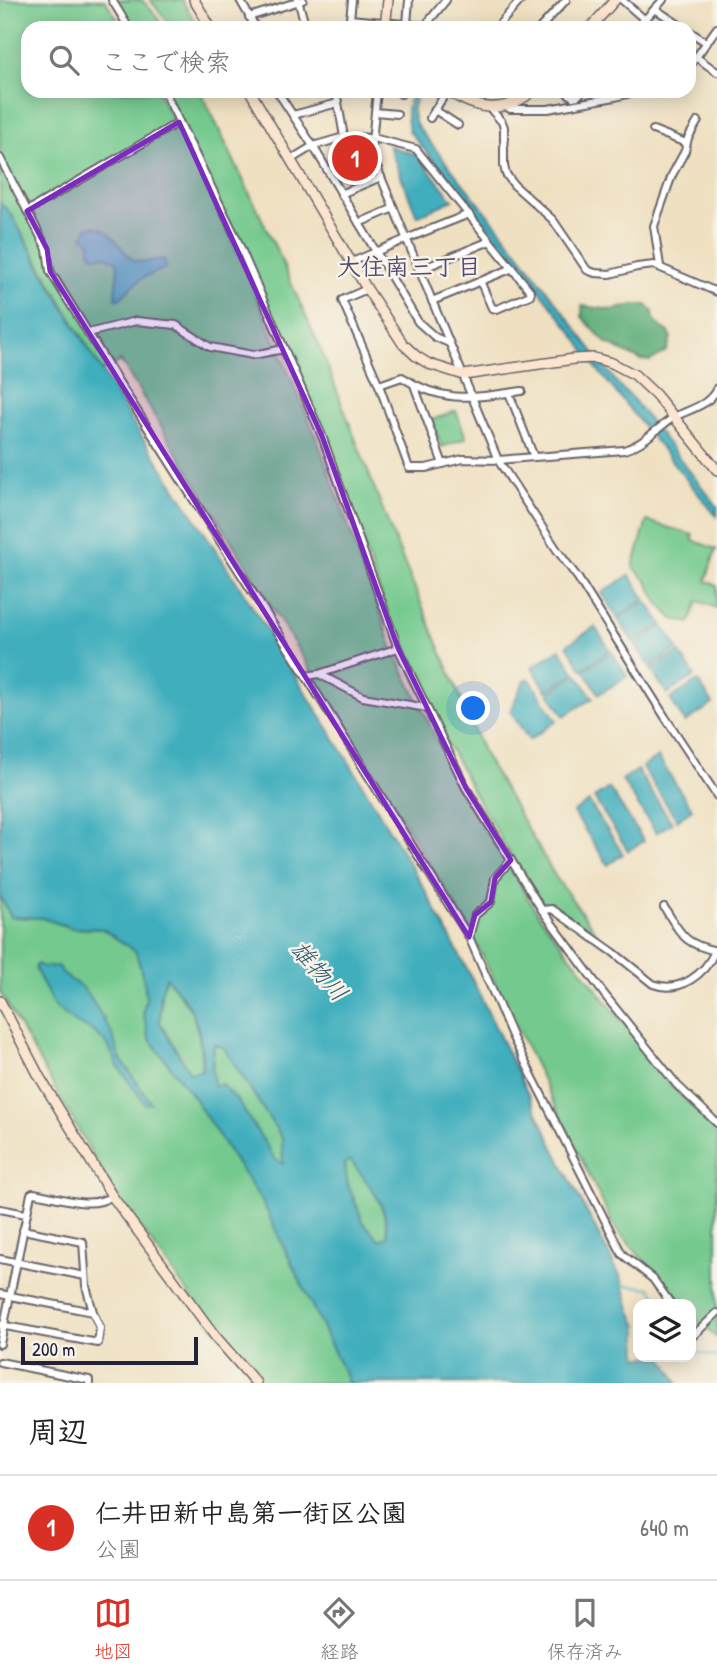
<!DOCTYPE html>
<html lang="ja">
<meta charset="utf-8">
<style>
body{margin:0;font-family:"Patrick Hand","Klee One",sans-serif;background:#f2f2f2;color:#222}
.controls{position:absolute;right:21px;bottom:21px;display:grid;overflow:hidden;border-radius:14px;box-shadow:0 4px 18px #0003}
.controls button{width:63px;height:63px;display:grid;place-items:center;padding:0;border:0;border-bottom:2px solid #e0e0e0;background:#fff;color:#222;font:35px sans-serif}
.scale{position:absolute;left:21px;bottom:18px;width:177px;box-sizing:border-box;padding-left:7px;border:4px solid #22223b;border-top:0;font-size:19px;line-height:24px;white-space:nowrap;color:#22223b;-webkit-text-stroke:5px #f7f3e8;paint-order:stroke}
.you{position:absolute;left:474px;top:709px;width:24px;height:24px;margin:-18px;border:5px solid #fff;border-radius:50%;background:#1a73e8;box-shadow:0 0 0 10px #1a73e833}
.badge{display:grid;place-items:center;width:46px;height:46px;border-radius:50%;background:#d93025;color:#fff;font-size:23px;font-weight:700}
.pin{position:absolute;translate:-50% -50%;border:4px solid #fff;box-shadow:0 2px 7px #0006}
.list{margin:0;padding:0;list-style:none}
h2{display:flex;justify-content:space-between;align-items:center;height:91px;margin:0;padding:0 28px;font-size:30px}
h2 small{font-size:23px;font-weight:400;color:#767676}
.list li{display:grid;grid-template-columns:46px 1fr auto;gap:21px;align-items:center;box-sizing:border-box;height:105px;padding:0 28px;border-top:2px solid #e0e0e0}
.list b{display:block;font-size:26px;white-space:nowrap}
.list p{margin:0;font-size:23px;white-space:nowrap;color:#767676}
.list em{font-size:23px;font-style:normal;color:#767676}
.icon{flex:none;width:38px;height:38px;fill:none;stroke:currentColor;stroke-width:2;stroke-linecap:round;stroke-linejoin:round}
.map{position:relative;flex:none;width:717px;height:1383px;overflow:hidden}
.search{position:absolute;background:#fff;box-shadow:0 4px 18px #0003;left:21px;right:21px;top:21px;height:77px;display:flex;align-items:center;gap:18px;box-sizing:border-box;padding:0 24px;border-radius:21px;color:#767676;font-size:26px}
.sheet{height:196px;background:#fff}
nav{display:flex;justify-content:space-around;align-items:center;box-sizing:border-box;height:98px;border-top:2px solid #e0e0e0;background:#fff;font-size:19px;color:#767676}
nav a{display:grid;justify-items:center;gap:4px}
nav .on{color:#d93025}
.map>svg:first-child{display:block}
.green{fill:#73c98e;stroke:#4a7664;stroke-width:2}
.forest{fill:#5ead79;stroke:#40685a;stroke-width:2}
.water{fill:#40aebd;stroke:#31687c;stroke-width:2;fill-rule:evenodd}
.lines{fill:none;stroke-linecap:round;stroke-linejoin:round}
.stream{stroke:#40aebd;stroke-width:2}
.street-casing{stroke:#6a646a;stroke-width:10}
.secondary-casing{stroke:#6a646a;stroke-width:12}
.street{stroke:#fff;stroke-width:6}
.secondary{stroke:#fbe5cf;stroke-width:9}
.marked{fill:#7b2cbf;fill-opacity:0.2;stroke:#7b2cbf;stroke-width:5;stroke-linejoin:round}
.labels{text-anchor:middle;stroke-width:5;stroke-linejoin:round;paint-order:stroke}
.neighbourhood-label{font-size:24px;font-weight:bold;fill:#534c70;stroke:#f7f3e8}
.water-label{font-size:24px;font-style:italic;fill:#2e5a6f;stroke:#f7f3e8}
</style>
<div class="map">
<svg width="717" height="1383" viewBox="0 0 717 1383">
<rect width="100%" height="100%" fill="#f7f3e8"/>
<filter id="ink" filterUnits="userSpaceOnUse"><feTurbulence type="fractalNoise" baseFrequency=".0143" numOctaves="2"/><feDisplacementMap in="SourceGraphic" scale="14" xChannelSelector="R" yChannelSelector="G"/><feConvolveMatrix kernelMatrix="1 2 1 2 8 2 1 2 1" color-interpolation-filters="sRGB"/></filter>
<filter id="wash" filterUnits="userSpaceOnUse"><feTurbulence type="fractalNoise" baseFrequency=".00686" numOctaves="4" result="noise"/><feDisplacementMap in="SourceGraphic" scale="28" xChannelSelector="R" yChannelSelector="G"/><feGaussianBlur stdDeviation="1.57" result="paint"/><feColorMatrix in="noise" values="0 0 0 0 0 0 0 0 0 0 0 0 0 0 0 0 0 1.4 0 .05"/><feComposite in="paint" operator="in"/></filter>
<g filter="url(#wash)">
<rect width="100%" height="100%" fill="#efe0c1"/>
<g class="green">
<polygon points="0,0 105,0 123,28 28,28 28,91 158,91 231,237 317,439 393,649 462,791 538,914 674,1088 717,1131 717,1338 691,1315 691,1304 682,1304 615,1228 467,925 121,361 102,371 11,214 0,203"/>
<polygon points="114,0 142,0 154,13 164,28 132,28"/>
<polygon points="150,0 182,0 199,28 173,28"/>
<polygon points="166,91 199,91 205,100 277,251 323,355 393,536 484,754 555,876 606,946 539,899 528,884 478,800 439,728 400,647 324,435"/>
<polygon points="350,141 366,143 369,146 368,154 371,162 347,170 332,144"/>
<polygon points="456,411 466,438 442,447 431,420"/>
<polygon points="647,521 693,535 692,540 716,549 706,581 717,585 717,608 698,601 690,623 673,619 658,603 646,580 633,567"/>
<polygon points="0,896 12,917 42,918 72,928 103,929 136,952 145,985 146,1000 143,1011 149,1038 194,1098 263,1203 349,1383 261,1383 216,1331 112,1189 0,992"/>
<polygon points="166,976 192,1012 199,1036 202,1070 190,1073 160,1023 161,993"/>
<polygon points="214,1043 224,1048 282,1138 284,1165 275,1159 214,1085 212,1069"/>
<path d="M350 1159C370 1186 386 1202 388 1237L379 1240 363 1222 348 1185 344 1164Z"/>
</g>
<path class="forest" d="M634 305H646L653 311C653 323 659 326 669 332L671 337 667 351 650 361 641 360 606 343 582 317V306L613 310Z"/>
<g class="water">
<path d="M414 91H421C411 105 411 109 416 125L515 248 621 388 631 397 717 506V517L597 369 572 332 512 255 409 131C406 113 405 107 414 91Z"/>
<polygon points="389,146 417,155 453,200 417,216"/>
<path d="M0 203 11 214 44 274 135 426 242 590 349 762 425 890 469 973 564 1168 621 1278 631 1311 638 1326V1357H663L678 1383H349L263 1203 194 1098 149 1038 143 1011 146 1000 145 985 136 952 103 929 72 928 42 918 11 917 0 896ZM166 977C175 988 188 1001 193 1014 200 1031 203 1052 202 1070L190 1073 160 1023 161 993ZM214 1044 224 1048 282 1138 283 1164 275 1159 238 1101 221 1084 214 1085 212 1069ZM350 1160C369 1184 388 1205 388 1237L379 1240 363 1222 348 1185 344 1164Z"/>
<path d="M91 226C113 227 119 249 134 261L145 262 163 259 166 263 165 268C158 272 149 275 143 278 134 283 127 293 119 299H116C113 286 120 276 117 262L106 256H94L90 250V242L83 237 87 228Z"/>
<polygon points="630,575 645,599 617,617 602,593"/>
<polygon points="646,601 662,624 633,642 618,619"/>
<polygon points="663,626 678,649 650,667 635,644"/>
<polygon points="595,627 610,650 582,669 567,645"/>
<polygon points="560,649 575,673 547,691 532,667"/>
<polygon points="612,652 627,676 599,694 584,670"/>
<polygon points="679,652 695,676 667,694 651,670"/>
<polygon points="577,674 593,698 564,716 549,693"/>
<polygon points="529,678 557,721 529,740 510,711 524,681"/>
<polygon points="698,681 713,704 685,722 670,699"/>
<polygon points="658,757 692,809 677,820 642,767"/>
<polygon points="637,770 672,823 656,833 622,780"/>
<polygon points="609,788 644,841 628,851 594,798"/>
<polygon points="589,802 623,854 608,865 573,812"/>
<polygon points="37,964 43,967 58,966 64,975 83,988 97,1008 111,1032 120,1058 151,1103 145,1104 118,1066 108,1045 93,1031 74,1022 54,1006 35,968"/>
</g>
<g class="lines">
<g class="stream">
<polyline points="623,1285 650,1288 662,1304"/>
<polyline points="691,1343 697,1352 717,1357"/>
</g>
</g>
</g>
<g filter="url(#ink)">
<g class="lines">
<g class="street-casing">
<g id="street">
<polyline points="112,0 129,28"/>
<polyline points="240,0 256,28"/>
<polyline points="298,0 306,28"/>
<polyline points="622,0 644,19"/>
<polyline points="655,9 684,28"/>
<polyline points="249,17 303,0"/>
<polyline points="350,19 352,0"/>
<polyline points="407,24 409,0"/>
<polyline points="327,28 347,22 350,19 425,26 446,0"/>
<polyline points="496,28 521,0"/>
<polyline points="540,28 566,0"/>
<polyline points="637,28 663,0"/>
<polyline points="689,31 707,43"/>
<polyline points="696,57 717,72"/>
<polyline points="689,67 717,28"/>
<polyline points="164,91 235,235 322,436 398,648 466,788 542,910 604,994 677,1085 717,1123"/>
<polyline points="277,91 313,146 418,322 435,337 449,343"/>
<polyline points="336,91 344,137"/>
<polyline points="377,91 371,153 498,460 557,550 578,578 665,717 717,796"/>
<polyline points="397,91 401,94"/>
<polyline points="565,91 573,97 578,96 583,91"/>
<polyline points="505,106 510,109 548,109 615,97 639,91"/>
<polyline points="489,107 502,122 504,127 504,166 506,174 514,185 553,220 587,270 595,273 610,274 637,267 654,265 717,292"/>
<polyline points="435,110 458,125"/>
<polyline points="375,112 397,114"/>
<polyline points="293,115 338,103"/>
<polyline points="430,118 447,91"/>
<polyline points="653,130 686,143"/>
<polyline points="0,158 47,249 50,271 118,381 306,676 469,937 513,1038 622,1254 653,1279 671,1304"/>
<polyline points="290,160 313,146 344,137 373,138 416,149 531,292 530,295 497,309 492,308 480,281"/>
<polyline points="341,194 381,177"/>
<polyline points="27,211 179,122"/>
<polyline points="359,223 394,208"/>
<polyline points="352,262 406,239 469,214"/>
<polyline points="660,266 654,226 672,175 685,151 688,138 698,121"/>
<polyline points="419,270 490,241"/>
<path d="M367 289 342 300 379 385 409 468H426L463 459 498 460 624 450C645 444 657 427 676 416 691 409 710 405 717 388"/>
<polyline points="432,301 513,268"/>
<polyline points="88,333 136,321 176,325 210,347 253,355 284,349"/>
<path d="M379 385 402 377C444 405 476 397 522 391"/>
<polyline points="414,385 443,464"/>
<polyline points="509,393 534,457"/>
<polyline points="319,674 398,648"/>
<polyline points="306,676 319,674 363,697 427,708"/>
<path d="M664 907C681 934 683 944 717 951"/>
<path d="M542 910 552 909 613 952 653 984C680 994 705 974 715 951"/>
<polyline points="469,937 475,915 491,902 495,878 511,860"/>
<polyline points="0,1209 26,1214"/>
<polyline points="0,1259 85,1276"/>
<polyline points="0,1294 93,1312"/>
<polyline points="0,1325 98,1343 100,1328 93,1312 86,1286 83,1242 23,1230"/>
<polyline points="691,1331 694,1335 717,1313"/>
<path d="M0 1344 31 1194 33 1193C57 1196 90 1211 112 1196"/>
<polyline points="0,1362 89,1380 89,1383"/>
</g>
</g>
<g class="secondary-casing">
<g id="secondary">
<polyline points="194,0 211,28"/>
<polyline points="385,28 388,0"/>
<polyline points="590,28 615,0"/>
<polyline points="250,91 367,289 403,344 416,356 429,364 464,375 574,359 594,358 612,363 635,375 656,395 717,470"/>
<path d="M448 91C477 110 504 115 533 91"/>
<polyline points="0,1001 39,1076 112,1196 215,1336 256,1383"/>
</g>
</g>
<use href="#street" class="street"/>
<use href="#secondary" class="secondary"/>
</g>
</g>
<path class="marked" d="M179 122 322 436 398 648 466 788 511 860 495 878 491 902 475 915 469 937 50 271 47 249 27 211Z"/>
<g class="labels">
<g class="neighbourhood-label">
<text x="409" y="275">大住南三丁目</text>
</g>
<g class="water-label">
<text transform="translate(319 971) rotate(48)" y="8">雄物川</text>
</g>
</g>
</svg>
<div class="controls">
<button><svg class="icon" aria-label="layers" viewBox="0 0 24 24"><path d="M12 4l9 5-9 5-9-5zM3 14l9 5 9-5"/></svg></button>
</div>
<div class="scale">200 m</div>
<div class="you"></div>
<div class="pin badge" style="left:355px;top:158px">1</div>
<div class="search"><svg class="icon" aria-label="search" viewBox="0 0 24 24"><circle cx="10" cy="10" r="6"/><path d="M15 15l6 6"/></svg>ここで検索</div>
</div>
<section class="sheet">
<h2>周辺<small></small></h2>
<ul class="list">
<li><span class="badge">1</span><div><b>仁井田新中島第一街区公園</b><p>公園</p></div><em>640 m</em></li>
</ul>
</section>
<nav>
<a class="on"><svg class="icon" aria-label="map" viewBox="0 0 24 24"><path d="M3 6l6-2 6 2 6-2v14l-6 2-6-2-6 2zM9 4v14M15 6v14"/></svg>地図</a>
<a><svg class="icon" aria-label="directions" viewBox="0 0 24 24"><path d="M12 3l9 9-9 9-9-9zM9 14v-3h6M13 9l2 2-2 2"/></svg>経路</a>
<a><svg class="icon" aria-label="saved" viewBox="0 0 24 24"><path d="M7 4h10v16l-5-4-5 4z"/></svg>保存済み</a>
</nav>
